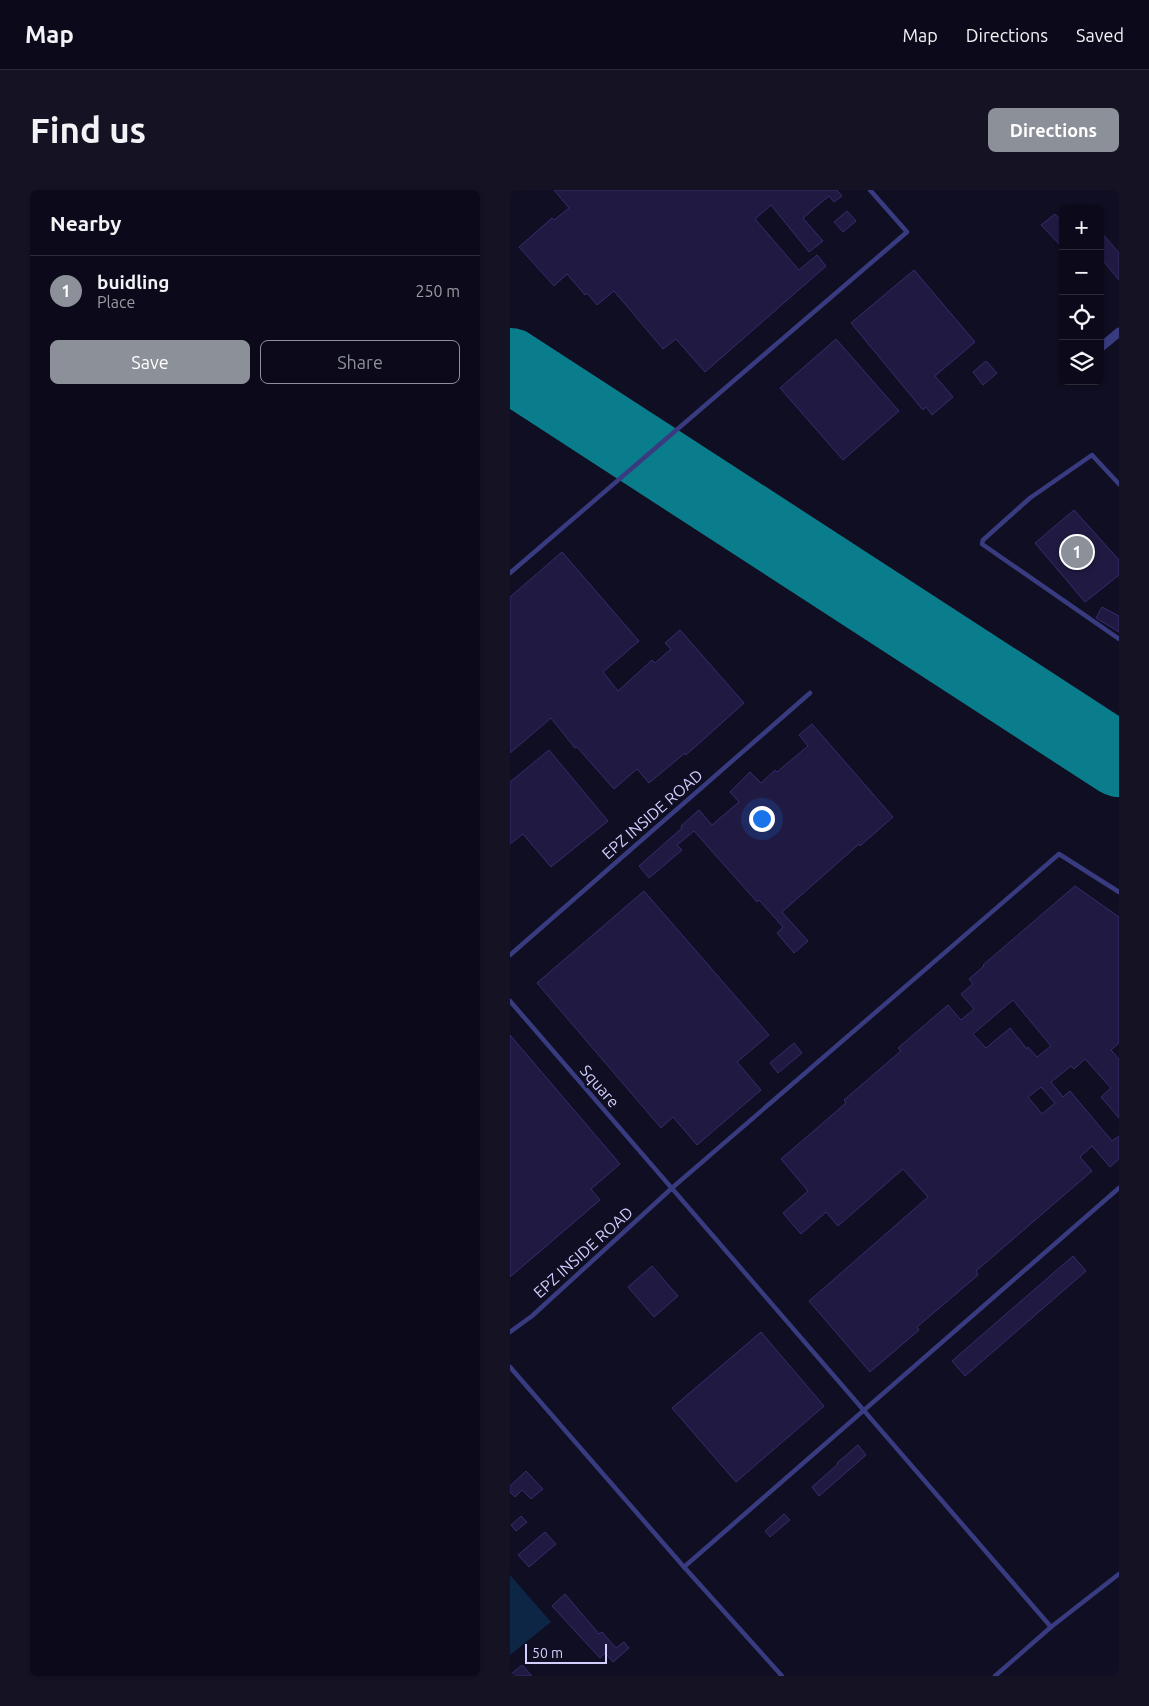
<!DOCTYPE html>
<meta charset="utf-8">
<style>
body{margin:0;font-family:Ubuntu,sans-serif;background:#151323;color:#f1f3f6}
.controls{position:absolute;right:15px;top:15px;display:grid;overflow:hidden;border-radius:8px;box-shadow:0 1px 4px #0004}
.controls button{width:45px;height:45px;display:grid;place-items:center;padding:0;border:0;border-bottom:1px solid #2c2b39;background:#0c0a1a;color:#f1f3f6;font:25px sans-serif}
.scale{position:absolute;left:15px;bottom:12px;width:82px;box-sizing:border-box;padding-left:5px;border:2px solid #d2cffe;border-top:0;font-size:14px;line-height:18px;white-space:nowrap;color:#d2cffe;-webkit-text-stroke:4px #100e22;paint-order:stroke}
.you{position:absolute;left:251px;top:628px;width:18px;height:18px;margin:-12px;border:4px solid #fff;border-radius:50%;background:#1a73e8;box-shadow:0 0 0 8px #1a73e833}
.badge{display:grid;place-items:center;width:32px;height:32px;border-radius:50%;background:#8c9099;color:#fff;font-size:16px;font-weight:700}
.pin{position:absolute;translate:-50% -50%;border:2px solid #fff;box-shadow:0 1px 5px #0006}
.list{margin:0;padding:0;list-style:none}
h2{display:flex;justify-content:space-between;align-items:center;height:65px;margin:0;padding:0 20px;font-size:21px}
h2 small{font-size:16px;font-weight:400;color:#9a9aa2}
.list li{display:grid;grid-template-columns:32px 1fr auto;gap:15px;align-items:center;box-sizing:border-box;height:70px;padding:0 20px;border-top:1px solid #2c2b39}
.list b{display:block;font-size:19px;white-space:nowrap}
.list p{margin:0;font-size:16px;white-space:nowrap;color:#9a9aa2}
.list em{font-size:16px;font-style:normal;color:#9a9aa2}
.actions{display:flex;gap:10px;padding:15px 20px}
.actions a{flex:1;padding:11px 0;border:1px solid #8c9099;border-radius:8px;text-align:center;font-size:18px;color:#8c9099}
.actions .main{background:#8c9099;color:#fff}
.icon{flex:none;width:28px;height:28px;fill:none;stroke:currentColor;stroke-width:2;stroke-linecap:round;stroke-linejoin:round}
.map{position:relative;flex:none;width:609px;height:1486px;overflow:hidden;border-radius:8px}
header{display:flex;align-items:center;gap:30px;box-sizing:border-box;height:70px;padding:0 25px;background:#0c0a1a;border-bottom:1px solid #2c2b39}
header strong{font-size:24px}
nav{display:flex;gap:28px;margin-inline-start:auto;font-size:18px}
.intro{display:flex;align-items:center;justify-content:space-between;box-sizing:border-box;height:120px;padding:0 30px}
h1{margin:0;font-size:35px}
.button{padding:12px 22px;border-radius:8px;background:#8c9099;color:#fff;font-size:18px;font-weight:700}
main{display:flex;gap:30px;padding:0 30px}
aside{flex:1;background:#0c0a1a;border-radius:8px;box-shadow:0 1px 4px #0004}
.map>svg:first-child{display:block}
.water{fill:#0d2646}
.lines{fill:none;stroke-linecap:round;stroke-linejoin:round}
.runway{stroke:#0a7d8c;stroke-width:74}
.building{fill:#201a42;stroke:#362c6e;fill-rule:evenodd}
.lane{stroke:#393b80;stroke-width:4.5}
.street{stroke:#393b80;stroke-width:9}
.labels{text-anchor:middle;stroke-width:5;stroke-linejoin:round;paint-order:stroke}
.street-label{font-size:16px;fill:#d2cffe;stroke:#100e22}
</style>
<header>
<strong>Map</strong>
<nav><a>Map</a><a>Directions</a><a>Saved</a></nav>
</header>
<div class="intro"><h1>Find us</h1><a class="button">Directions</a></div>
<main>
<aside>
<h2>Nearby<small></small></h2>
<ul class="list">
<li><span class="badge">1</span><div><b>buidling</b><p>Place</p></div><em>250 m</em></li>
</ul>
<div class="actions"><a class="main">Save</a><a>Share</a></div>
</aside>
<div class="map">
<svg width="609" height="1486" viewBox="0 0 609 1486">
<rect width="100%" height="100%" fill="#100e22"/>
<polygon class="water" points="0,1385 41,1432 0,1465"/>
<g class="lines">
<polyline class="runway" points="0,175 609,570"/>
</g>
<g class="building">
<polygon points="44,0 327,0 332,6 324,12 319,6 293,28 313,51 299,62 261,15 245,29 289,80 307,65 316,76 195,182 166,149 153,159 104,101 87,115 77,103 75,105 57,84 44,96 9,57 42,28 44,30 59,18"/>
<polygon points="337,21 346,31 333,42 324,32"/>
<polygon points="545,24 553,33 553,58 531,35"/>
<polygon points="590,41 609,63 609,90 590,67"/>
<polygon points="404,80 465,152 425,186 443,207 422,225 416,217 413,220 341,133"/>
<polygon points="326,149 389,221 333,270 270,198"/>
<polygon points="476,171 487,183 473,195 463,182"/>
<polygon points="564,320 609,370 609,385 575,412 525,353"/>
<polygon points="52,362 129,451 93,482 108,501 142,470 145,473 161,459 155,453 170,440 234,513 176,565 175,563 139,593 127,579 104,599 67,557 65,558 41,528 0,563 0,407"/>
<polygon points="592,417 609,426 609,442 586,428"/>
<polygon points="302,534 383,627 350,656 349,654 272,722 298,751 284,763 267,743 273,737 249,710 247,712 184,641 167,655 172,660 139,688 129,676 172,638 171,636 189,620 202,635 229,612 220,602 240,582 251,593 265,580 267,582 298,556 289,545"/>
<polygon points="39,560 98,631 41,677 13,644 0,654 0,592"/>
<path d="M565 696 609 727V853L601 860 609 869V928L591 907 601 898 575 869 564 879 561 876 541 892 553 907 560 901 602 951 609 946V969L600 977 582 956 570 967 582 981 466 1081 468 1085 407 1137 409 1140 360 1182 299 1111 418 1007 393 979 328 1036 316 1022 291 1044 273 1023 298 1001 271 969 336 913 334 910 391 861 388 858 438 815 451 830 464 819 451 804 463 794 459 789 474 776 473 775ZM503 810 541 856 527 867 518 857 517 859 500 838 476 858 463 844ZM531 897 545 913 532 924 518 907Z"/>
<polygon points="134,701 259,845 227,872 251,900 187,955 163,927 151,938 27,793"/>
<polygon points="0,845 110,974 81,999 90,1010 0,1087"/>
<polygon points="284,853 292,863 268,883 260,873"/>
<polygon points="563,1066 576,1081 455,1186 442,1171"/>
<polygon points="142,1076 168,1106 144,1127 118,1097"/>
<polygon points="251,1142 314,1216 226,1292 162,1218"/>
<polygon points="348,1255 356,1265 309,1306 302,1297 328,1274 327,1273"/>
<polygon points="16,1281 33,1299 21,1309 12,1300 5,1307 0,1302 0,1296"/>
<polygon points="274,1324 280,1330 260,1347 255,1341"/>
<polygon points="11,1326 17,1332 6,1341 1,1335"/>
<polygon points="35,1342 46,1354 19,1377 8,1365"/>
<polygon points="55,1404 89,1444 92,1442 106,1458 114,1452 119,1458 103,1472 95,1463 90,1468 42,1416"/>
<polygon points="12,1475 22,1486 0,1486 0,1485"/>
</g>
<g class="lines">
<g class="lane">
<polyline points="609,294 582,265 520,308 473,350 472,354 609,449"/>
<polyline points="0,383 397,42 360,0"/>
<polyline points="0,765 300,503"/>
<polyline points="0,811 541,1437"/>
<polyline points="0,1142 22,1126 162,998 549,664 609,702"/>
<polyline points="0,1177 174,1377 272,1486"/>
<polyline points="174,1377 609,998"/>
<polyline points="485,1486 541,1437 609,1384"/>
</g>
<polyline class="street" points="590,158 609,142"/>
</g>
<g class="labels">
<g class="street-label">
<text transform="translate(142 624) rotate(-41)" y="6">EPZ INSIDE ROAD</text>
<text transform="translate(90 896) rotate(49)" y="6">Square</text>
<text transform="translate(73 1062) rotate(-42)" y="6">EPZ INSIDE ROAD</text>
</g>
</g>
</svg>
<div class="controls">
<button>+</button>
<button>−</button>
<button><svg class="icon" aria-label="locate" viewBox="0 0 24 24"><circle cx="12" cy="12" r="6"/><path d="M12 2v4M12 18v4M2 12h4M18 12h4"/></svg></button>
<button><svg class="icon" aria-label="layers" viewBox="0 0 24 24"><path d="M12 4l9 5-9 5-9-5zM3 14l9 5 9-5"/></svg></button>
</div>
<div class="scale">50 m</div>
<div class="you"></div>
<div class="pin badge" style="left:567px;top:362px">1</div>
</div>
</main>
